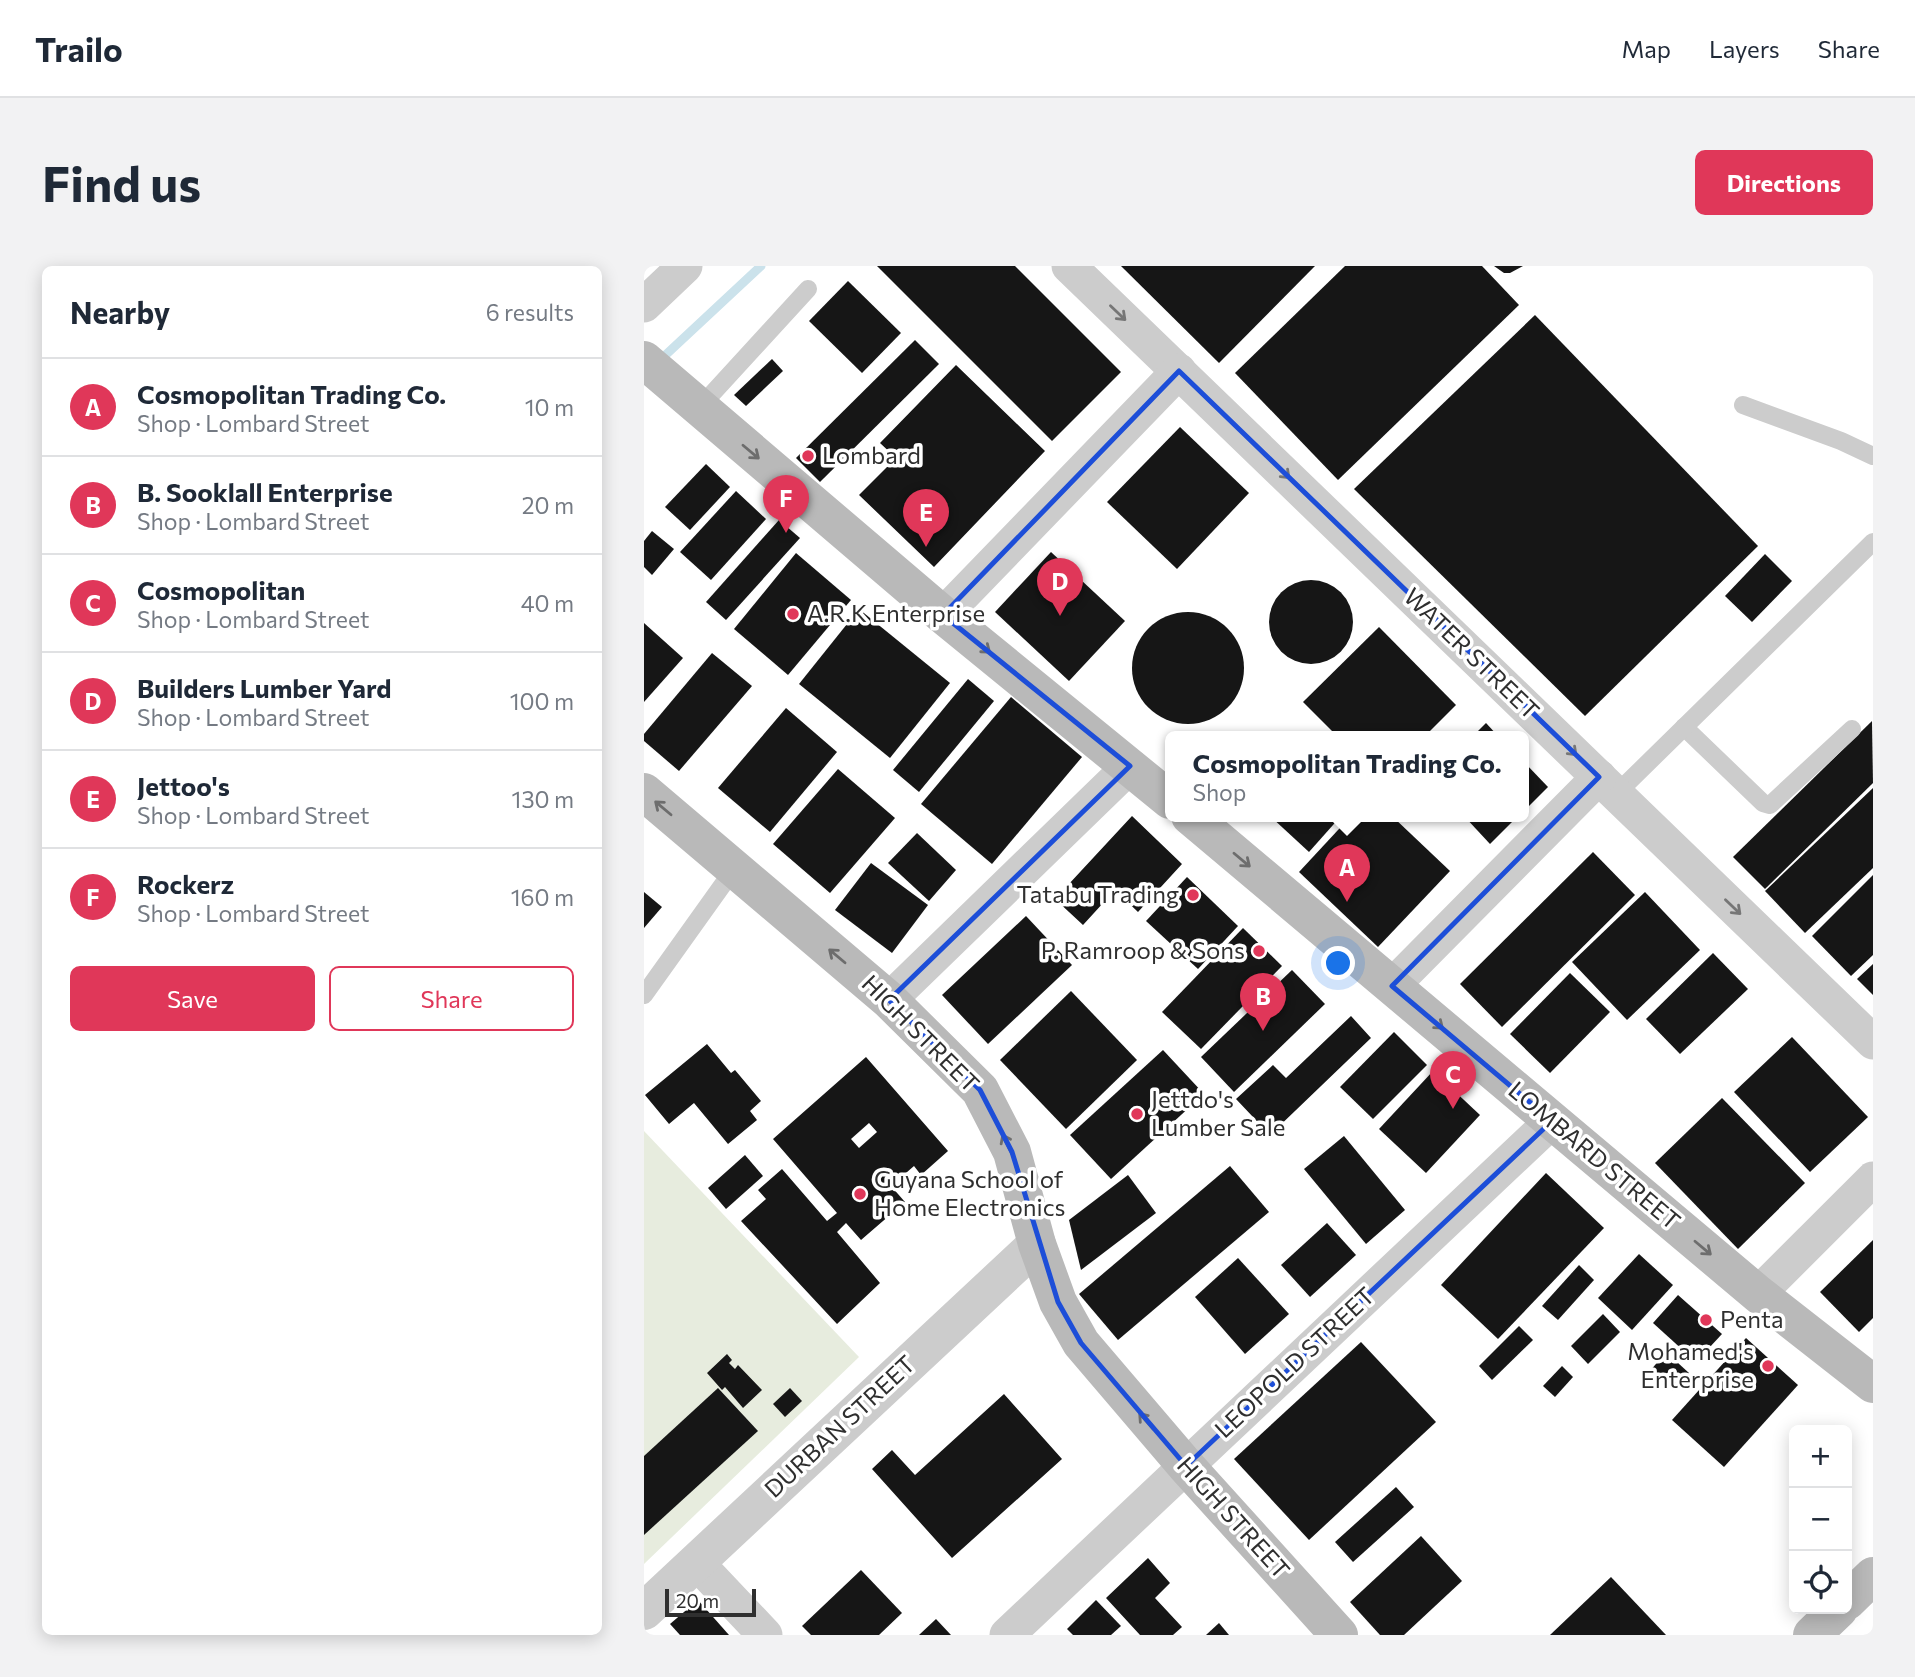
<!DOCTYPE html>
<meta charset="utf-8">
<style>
body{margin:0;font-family:Commissioner,sans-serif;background:#f2f2f3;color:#1f2937}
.controls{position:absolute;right:21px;bottom:21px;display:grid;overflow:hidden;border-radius:10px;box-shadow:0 4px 18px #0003}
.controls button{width:63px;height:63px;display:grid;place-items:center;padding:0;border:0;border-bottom:2px solid #e0e1e3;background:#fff;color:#1f2937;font:35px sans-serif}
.scale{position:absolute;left:21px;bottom:18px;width:91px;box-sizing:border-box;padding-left:7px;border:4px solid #2f2f2f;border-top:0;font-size:19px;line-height:24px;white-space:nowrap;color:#2f2f2f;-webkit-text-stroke:5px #fff;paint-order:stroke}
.you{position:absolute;left:695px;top:698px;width:24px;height:24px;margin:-18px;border:5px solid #fff;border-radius:50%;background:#1a73e8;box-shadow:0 0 0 10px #1a73e833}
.badge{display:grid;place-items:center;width:46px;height:46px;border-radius:50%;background:#e03759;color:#fff;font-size:23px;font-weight:700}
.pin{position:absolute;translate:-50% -58px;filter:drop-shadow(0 2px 4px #0008)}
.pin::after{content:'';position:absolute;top:37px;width:24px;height:21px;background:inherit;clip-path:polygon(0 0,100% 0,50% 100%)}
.popup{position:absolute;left:521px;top:465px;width:364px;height:91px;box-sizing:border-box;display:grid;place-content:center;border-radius:10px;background:#fff;filter:drop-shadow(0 2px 5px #0005);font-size:23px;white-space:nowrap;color:#747a83}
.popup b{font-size:26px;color:#1f2937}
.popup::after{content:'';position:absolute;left:50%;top:100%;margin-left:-14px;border:14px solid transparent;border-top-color:#fff}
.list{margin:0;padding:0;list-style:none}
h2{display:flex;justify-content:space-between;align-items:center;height:91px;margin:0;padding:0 28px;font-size:30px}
h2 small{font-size:23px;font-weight:400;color:#747a83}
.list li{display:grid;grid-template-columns:46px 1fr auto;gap:21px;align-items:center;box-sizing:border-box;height:98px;padding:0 28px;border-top:2px solid #e0e1e3}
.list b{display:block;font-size:26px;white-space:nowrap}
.list p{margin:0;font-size:23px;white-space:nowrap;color:#747a83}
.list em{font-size:23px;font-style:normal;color:#747a83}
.actions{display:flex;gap:14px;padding:21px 28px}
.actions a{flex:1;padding:16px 0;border:2px solid #e03759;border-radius:10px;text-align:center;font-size:24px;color:#e03759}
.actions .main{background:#e03759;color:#fff}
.icon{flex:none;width:38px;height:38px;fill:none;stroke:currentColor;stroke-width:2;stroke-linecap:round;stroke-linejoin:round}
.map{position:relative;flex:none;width:1229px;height:1369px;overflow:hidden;border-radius:10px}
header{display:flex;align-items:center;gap:42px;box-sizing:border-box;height:98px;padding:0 35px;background:#fff;border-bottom:2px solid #e0e1e3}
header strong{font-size:33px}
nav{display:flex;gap:38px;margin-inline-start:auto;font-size:24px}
.intro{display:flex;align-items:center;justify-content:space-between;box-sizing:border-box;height:168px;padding:0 42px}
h1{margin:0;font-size:49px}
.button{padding:18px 32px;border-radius:10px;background:#e03759;color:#fff;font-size:24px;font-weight:700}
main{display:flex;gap:42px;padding:0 42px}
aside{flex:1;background:#fff;border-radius:10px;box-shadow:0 4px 18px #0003}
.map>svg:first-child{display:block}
.green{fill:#e7ecde}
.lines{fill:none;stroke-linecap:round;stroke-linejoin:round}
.stream{stroke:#cbe2eb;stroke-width:9}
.building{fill:#161616;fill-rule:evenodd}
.service{stroke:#ccc;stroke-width:18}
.minor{stroke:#ccc;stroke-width:35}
.tertiary{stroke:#ccc;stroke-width:38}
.secondary{stroke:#b9b9b9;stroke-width:38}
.oneway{stroke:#767676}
.oneway2{stroke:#6d6d6d}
.marked{fill:none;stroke:#1d4ed8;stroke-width:5;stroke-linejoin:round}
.poi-dot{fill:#e03759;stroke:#fff;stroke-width:2.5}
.labels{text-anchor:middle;stroke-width:7;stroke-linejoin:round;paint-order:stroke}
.poi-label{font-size:24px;fill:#2f2f2f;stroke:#fff;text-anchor:start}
.street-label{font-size:24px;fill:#2f2f2f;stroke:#fff}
</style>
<header>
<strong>Trailo</strong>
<nav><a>Map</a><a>Layers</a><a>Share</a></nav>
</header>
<div class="intro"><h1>Find us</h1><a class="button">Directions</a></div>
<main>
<aside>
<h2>Nearby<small>6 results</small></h2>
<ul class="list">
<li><span class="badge">A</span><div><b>Cosmopolitan Trading Co.</b><p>Shop · Lombard Street</p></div><em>10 m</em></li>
<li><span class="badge">B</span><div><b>B. Sooklall Enterprise</b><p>Shop · Lombard Street</p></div><em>20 m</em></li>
<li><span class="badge">C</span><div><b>Cosmopolitan</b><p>Shop · Lombard Street</p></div><em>40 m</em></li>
<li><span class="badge">D</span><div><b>Builders Lumber Yard</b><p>Shop · Lombard Street</p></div><em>100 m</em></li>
<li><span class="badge">E</span><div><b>Jettoo's</b><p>Shop · Lombard Street</p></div><em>130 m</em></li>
<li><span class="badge">F</span><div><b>Rockerz</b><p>Shop · Lombard Street</p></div><em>160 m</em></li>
</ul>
<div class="actions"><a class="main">Save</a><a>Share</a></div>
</aside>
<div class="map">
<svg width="1229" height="1369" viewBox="0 0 1229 1369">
<rect width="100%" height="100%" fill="#fff"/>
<polygon class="green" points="0,865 215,1091 0,1298"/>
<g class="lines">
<polyline class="stream" points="14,96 117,0"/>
</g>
<g class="building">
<polygon points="233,0 371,0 477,106 408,175"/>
<polygon points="477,0 671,0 575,97"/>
<polygon points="701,0 838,0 875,39 694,214 591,107"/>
<polygon points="850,0 879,0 866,7 860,7"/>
<polygon points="204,15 257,67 218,107 165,55"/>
<polygon points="891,49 1114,280 941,450 710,223"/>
<polygon points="271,74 295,98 176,216 152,192"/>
<polygon points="128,93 139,105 102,140 90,129"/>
<polygon points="312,99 401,185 290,301 215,229 252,192 236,177"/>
<polygon points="536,161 605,227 533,303 463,236"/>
<polygon points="62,198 86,221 46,264 21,241"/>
<polygon points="92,225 122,253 67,314 36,286"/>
<polygon points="135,254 156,272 82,354 62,336"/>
<polygon points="8,265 30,283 8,309 0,301 0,275"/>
<polygon points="407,286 481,355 425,415 351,346"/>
<polygon points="152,287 207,334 144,409 90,363"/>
<polygon points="1121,288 1148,315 1108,356 1081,330"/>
<circle cx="667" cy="356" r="42"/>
<polygon points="215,343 306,417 246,492 155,418"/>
<circle cx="544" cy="402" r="56"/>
<polygon points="0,357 39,392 0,436"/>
<polygon points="735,361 812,439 781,470 693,470 659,436"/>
<polygon points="68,387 108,420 35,505 0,475 0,468"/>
<polygon points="324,413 350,435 275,526 249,504"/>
<polygon points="367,431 438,491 348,598 277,538"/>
<polygon points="142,442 193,486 126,566 74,522"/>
<polygon points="1228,455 1229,517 1121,623 1089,591"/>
<polygon points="842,457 854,470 829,470"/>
<polygon points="880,496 904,521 880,545"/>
<polygon points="194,503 251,552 186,627 129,578"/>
<polygon points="1229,522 1229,602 1161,667 1121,625"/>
<polygon points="488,550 538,598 494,646 471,624 439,659 411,633"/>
<polygon points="626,550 697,550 665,586"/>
<polygon points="707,550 748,550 806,605 734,681 655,606"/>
<polygon points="820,550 874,550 846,578"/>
<polygon points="273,567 312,604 285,635 244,597"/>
<polygon points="949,586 991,629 858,761 816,718"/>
<polygon points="227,597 284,639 248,687 191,644"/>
<polygon points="1229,609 1229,689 1207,710 1168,670"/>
<polygon points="543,611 594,660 554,703 502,655"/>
<polygon points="0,626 18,641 0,662"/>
<polygon points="1001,626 1056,684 983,754 928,696"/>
<polygon points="382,650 428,699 344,778 298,729"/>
<polygon points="599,662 638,700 557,783 518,746"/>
<polygon points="1069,687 1104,723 1036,788 1002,753"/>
<polygon points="1229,698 1229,729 1213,713"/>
<polygon points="648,704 681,738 590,826 557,791"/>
<polygon points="926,707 966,746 906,807 866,768"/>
<polygon points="427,725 493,794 422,863 356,794"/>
<polygon points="707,750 727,772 626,869 592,833 629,799 642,812"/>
<polygon points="750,766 783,799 729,853 696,821"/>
<polygon points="1148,771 1224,851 1166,906 1090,826"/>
<polygon points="63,778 87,807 91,804 117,835 106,845 113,854 84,878 50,837 25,858 1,829"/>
<polygon points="519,784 560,828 467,913 426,869"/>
<path d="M222 791 304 885 277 909 270 900 247 920 261 936 217 974 202 957 193 966 236 1017 193 1058 97 955 122 933 114 924 138 903 183 955 193 947 129 873ZM225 857 233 866 215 882 207 873Z"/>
<polygon points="789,805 836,849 782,907 735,863"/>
<polygon points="1078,832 1161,917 1094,983 1011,897"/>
<polygon points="700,870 761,944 722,978 660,903"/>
<polygon points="101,889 119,910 82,943 64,922"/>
<polygon points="586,900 625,946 474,1074 435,1028"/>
<polygon points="902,907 960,962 854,1073 797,1019"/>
<polygon points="484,909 512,947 437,1004 425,954"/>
<polygon points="683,957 712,989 666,1031 637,999"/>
<polygon points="1229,974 1229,1052 1215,1066 1176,1026"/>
<polygon points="995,988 1029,1019 988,1064 954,1032"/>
<polygon points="594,992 645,1048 601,1088 551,1031"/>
<polygon points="935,999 950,1014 914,1054 898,1040"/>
<polygon points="1034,1029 1078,1068 1052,1096 1009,1057"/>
<polygon points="959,1048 976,1066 944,1098 927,1080"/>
<polygon points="875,1060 889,1074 848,1114 835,1100"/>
<polygon points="1102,1072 1154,1119 1080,1201 1028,1154"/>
<polygon points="717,1076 792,1156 665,1274 590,1193"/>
<polygon points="1022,1086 1045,1107 1029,1125 1006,1105"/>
<polygon points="83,1088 88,1094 85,1097 91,1103 94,1099 118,1124 99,1142 81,1121 78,1124 63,1107"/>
<polygon points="918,1100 929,1111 911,1131 899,1120"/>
<polygon points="74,1122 114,1165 0,1269 0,1190"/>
<polygon points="146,1122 158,1135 141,1151 129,1138"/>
<polygon points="360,1128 418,1193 308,1292 228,1203 248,1184 271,1209"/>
<polygon points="752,1221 770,1241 709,1296 691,1276"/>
<polygon points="777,1270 818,1315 760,1369 736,1369 706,1336"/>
<polygon points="504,1292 526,1317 511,1332 538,1361 529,1369 496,1369 462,1332"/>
<polygon points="217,1304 258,1347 235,1369 167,1369 158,1360"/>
<polygon points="967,1311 1022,1369 906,1369"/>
<polygon points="54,1334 85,1369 36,1369 26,1358"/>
<polygon points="452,1334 477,1360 467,1369 429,1369 423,1363"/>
<polygon points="292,1353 307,1369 275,1369"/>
<polygon points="575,1357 585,1369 562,1369"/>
</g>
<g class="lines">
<g class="service">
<polyline points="1099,139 1197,175 1229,190"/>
<polyline points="55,142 164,23"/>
<polyline points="1040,461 1119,537 1126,539 1208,463"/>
<polyline points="972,528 1229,276"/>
<polyline points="0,729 90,603"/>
</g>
<g class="minor">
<polyline points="425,0 1229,776"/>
<polyline points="0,39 41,0"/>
<polyline points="299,349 535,105"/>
<polyline points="748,720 955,511"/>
<polyline points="245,734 486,500"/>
<polyline points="1114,1028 1229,913"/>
<polyline points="52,1296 121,1369"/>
<polyline points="363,1369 908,855"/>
</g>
<polyline class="tertiary" points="0,1345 393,978"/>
<g class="secondary">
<polyline points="0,94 299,349 526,534"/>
<polyline points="0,526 245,734 336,824 368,886 393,978 414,1036 437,1077 542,1200 695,1369"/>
<polyline points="546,550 1114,1028 1229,1118"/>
<polyline points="1203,1335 1229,1310"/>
<polyline points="1168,1369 1195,1343"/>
</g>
</g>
<defs><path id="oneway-shaft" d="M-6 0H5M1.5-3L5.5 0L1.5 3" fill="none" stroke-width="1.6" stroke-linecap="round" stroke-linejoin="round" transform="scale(1.75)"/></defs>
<g class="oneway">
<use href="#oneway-shaft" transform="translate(474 47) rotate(44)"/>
<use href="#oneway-shaft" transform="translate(638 205) rotate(44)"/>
<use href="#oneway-shaft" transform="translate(925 482) rotate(44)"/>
<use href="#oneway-shaft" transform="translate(1089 641) rotate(44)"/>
</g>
<g class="oneway2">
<use href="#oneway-shaft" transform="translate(107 186) rotate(40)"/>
<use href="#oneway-shaft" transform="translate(338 380) rotate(39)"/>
<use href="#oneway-shaft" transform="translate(19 542) rotate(-140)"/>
<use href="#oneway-shaft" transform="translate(598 594) rotate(40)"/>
<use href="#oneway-shaft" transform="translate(193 690) rotate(-140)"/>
<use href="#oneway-shaft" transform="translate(791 756) rotate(40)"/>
<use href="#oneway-shaft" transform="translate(363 878) rotate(-116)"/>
<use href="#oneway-shaft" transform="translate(1059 982) rotate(40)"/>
<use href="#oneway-shaft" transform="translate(502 1155) rotate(-131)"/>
</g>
<path class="marked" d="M535 105 955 511 748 720 908 855 542 1200 437 1077 414 1036 368 886 336 824 245 734 486 500 299 349Z"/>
<g class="poi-dot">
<circle cx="164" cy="190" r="7"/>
<circle cx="149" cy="348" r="7"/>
<circle cx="549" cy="629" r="7"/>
<circle cx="615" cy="685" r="7"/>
<circle cx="493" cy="848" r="7"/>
<circle cx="216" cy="928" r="7"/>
<circle cx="1062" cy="1054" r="7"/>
<circle cx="1124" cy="1100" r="7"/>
</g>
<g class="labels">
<g class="poi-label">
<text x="178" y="198">Lombard</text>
<text x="163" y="356">A.R.K Enterprise</text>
<text x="535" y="637" text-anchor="end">Tatabu Trading</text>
<text x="601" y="693" text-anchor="end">P. Ramroop &amp; Sons</text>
<text x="507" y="842">Jettdo's<tspan x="507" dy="28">Lumber Sale</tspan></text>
<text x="230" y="922">Guyana School of<tspan x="230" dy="28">Home Electronics</tspan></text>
<text x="1076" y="1062">Penta</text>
<text x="1110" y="1094" text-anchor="end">Mohamed's<tspan x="1110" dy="28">Enterprise</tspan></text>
</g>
<g class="street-label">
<text transform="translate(827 388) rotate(44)" y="8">WATER STREET</text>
<text transform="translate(276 768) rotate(45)" y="8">HIGH STREET</text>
<text transform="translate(950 890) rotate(40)" y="8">LOMBARD STREET</text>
<text transform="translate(651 1097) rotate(-43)" y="8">LEOPOLD STREET</text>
<text transform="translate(196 1161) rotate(-43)" y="8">DURBAN STREET</text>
<text transform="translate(589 1252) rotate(48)" y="8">HIGH STREET</text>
</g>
</g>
</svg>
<div class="controls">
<button>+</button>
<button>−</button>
<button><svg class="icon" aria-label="locate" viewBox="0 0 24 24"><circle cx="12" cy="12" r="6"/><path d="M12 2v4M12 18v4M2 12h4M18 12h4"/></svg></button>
</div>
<div class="scale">20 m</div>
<div class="you"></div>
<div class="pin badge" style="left:703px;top:636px">A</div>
<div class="popup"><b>Cosmopolitan Trading Co.</b>Shop</div>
<div class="pin badge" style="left:619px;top:765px">B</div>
<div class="pin badge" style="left:809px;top:843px">C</div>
<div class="pin badge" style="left:416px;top:350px">D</div>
<div class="pin badge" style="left:282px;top:281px">E</div>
<div class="pin badge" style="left:142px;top:267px">F</div>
</div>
</main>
